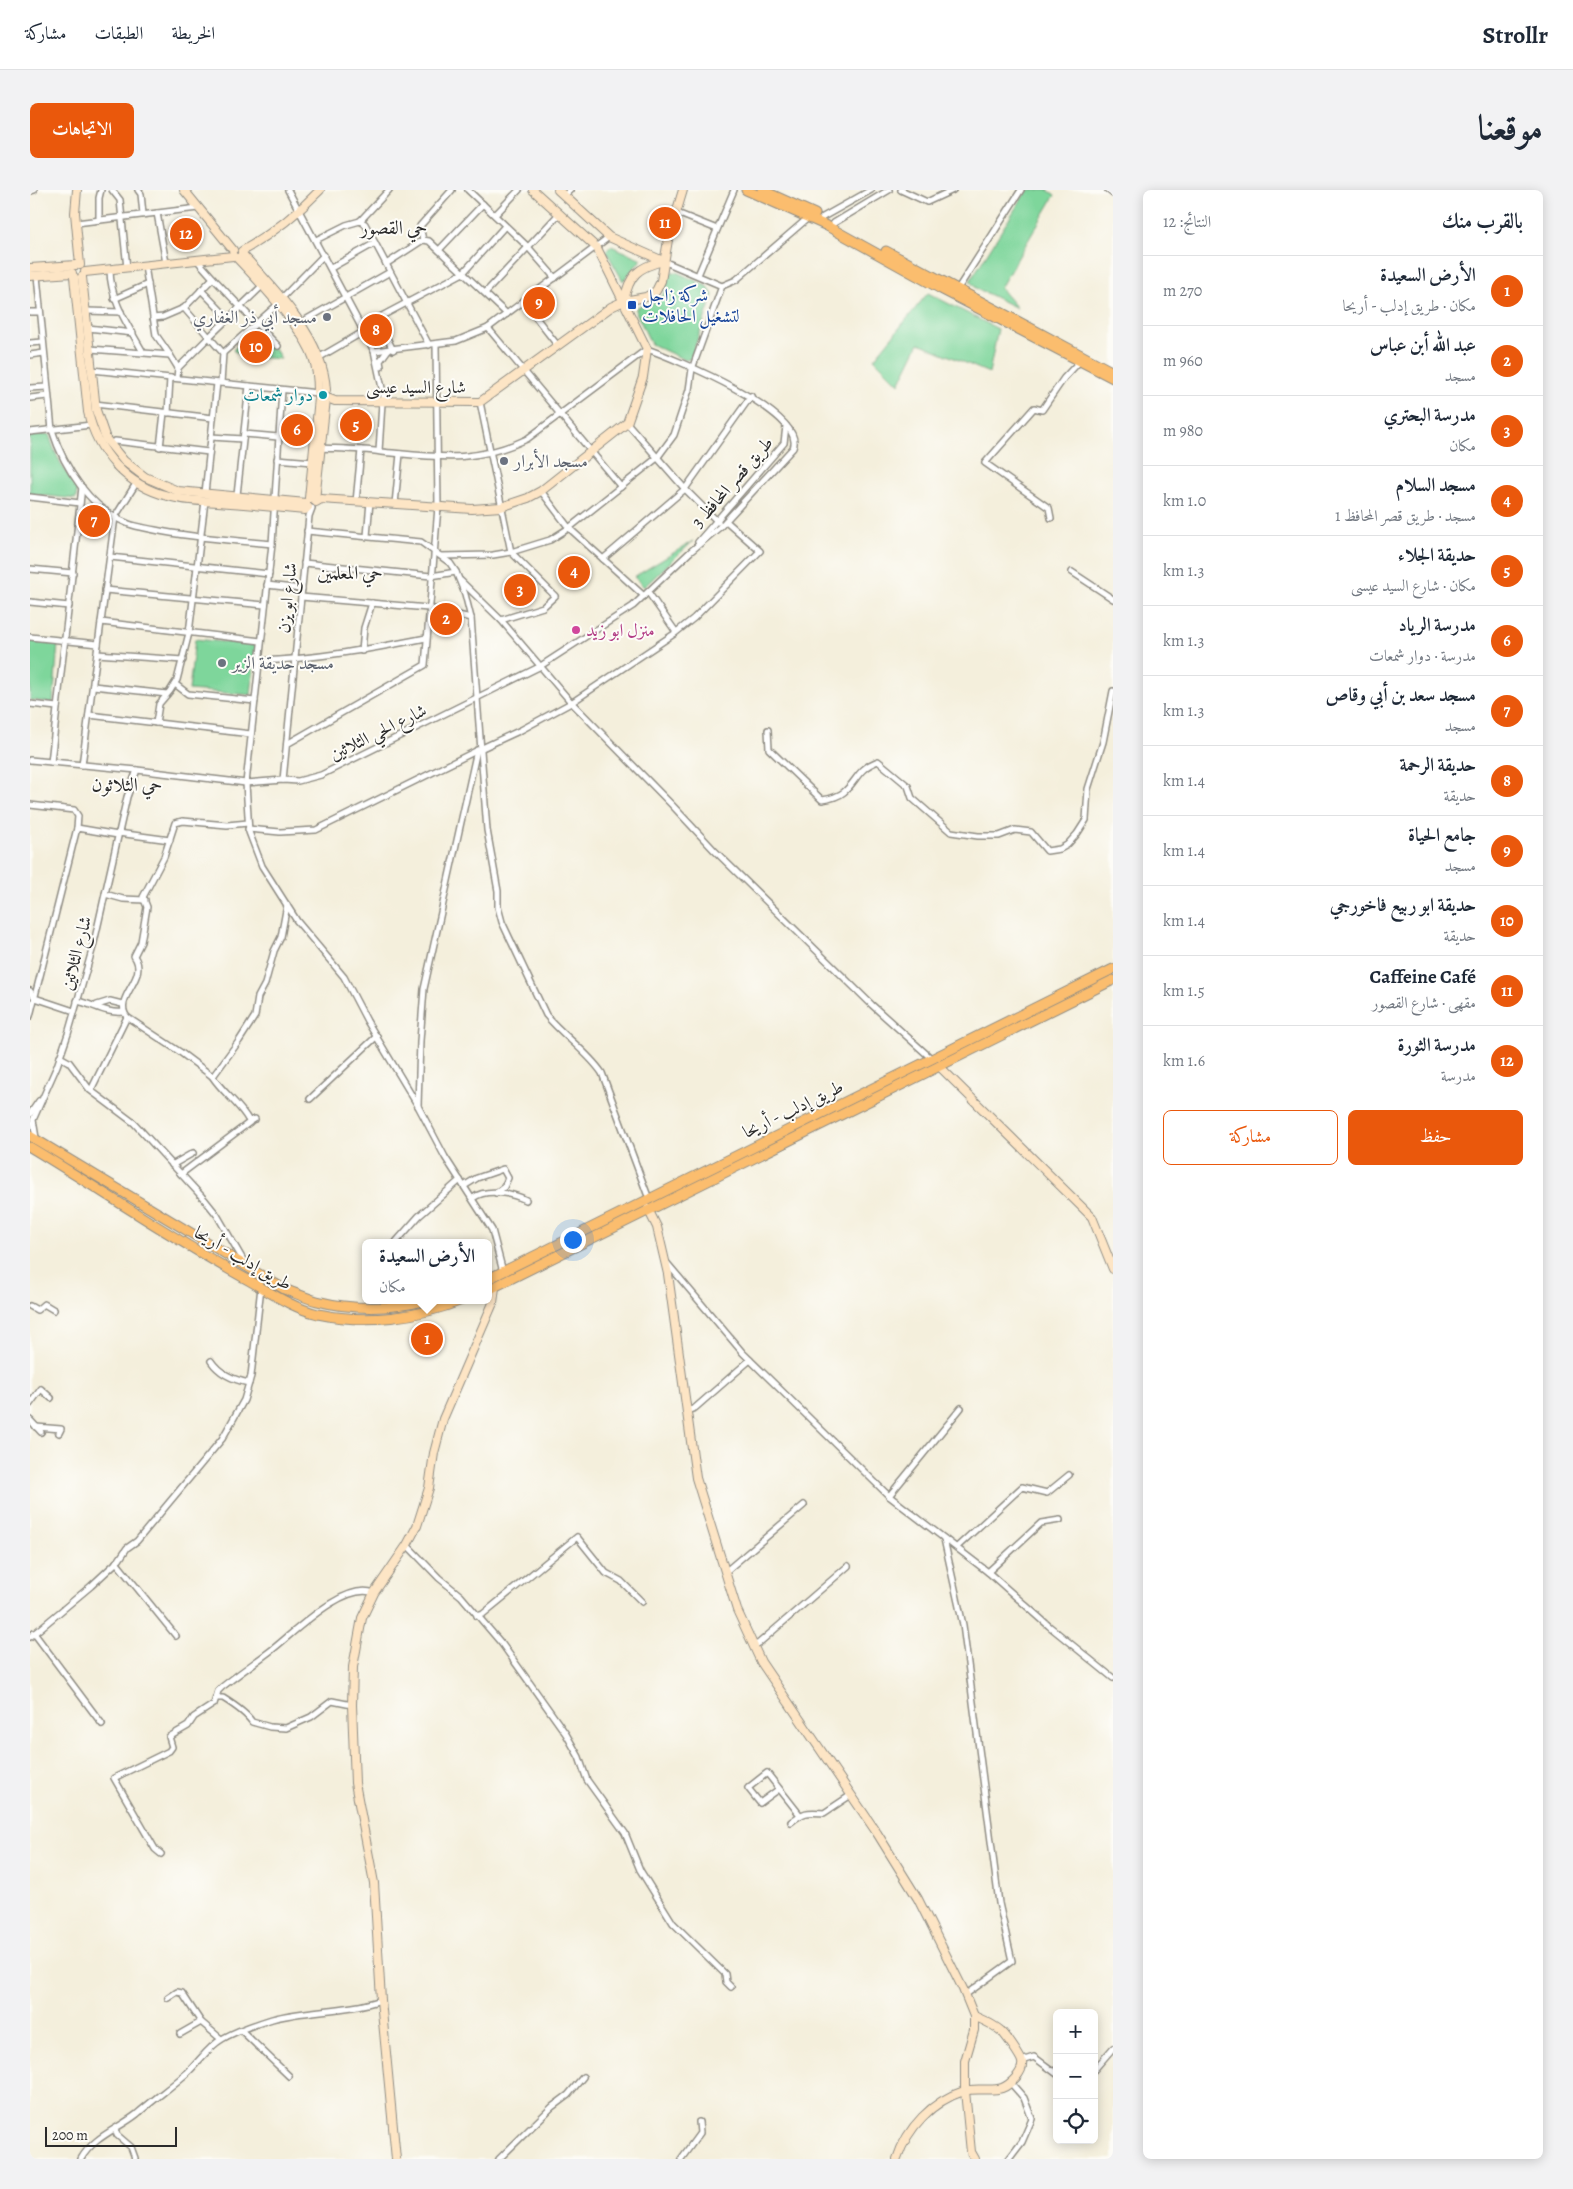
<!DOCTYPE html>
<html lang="ar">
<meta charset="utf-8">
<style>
body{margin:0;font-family:Alegreya,Amiri,serif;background:#f2f2f3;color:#1f2937;direction:rtl}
.controls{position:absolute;right:15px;bottom:15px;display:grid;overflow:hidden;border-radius:8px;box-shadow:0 2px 12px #0003}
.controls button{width:45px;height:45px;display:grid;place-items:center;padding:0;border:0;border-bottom:1px solid #e0e1e3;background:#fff;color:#1f2937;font:25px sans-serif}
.scale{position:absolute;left:15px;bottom:12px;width:132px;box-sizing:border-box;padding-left:5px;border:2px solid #2b2b2b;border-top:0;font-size:14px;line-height:18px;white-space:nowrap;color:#2b2b2b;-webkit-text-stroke:4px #fdfcf7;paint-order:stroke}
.you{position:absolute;left:542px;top:1049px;width:18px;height:18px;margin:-12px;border:4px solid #fff;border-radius:50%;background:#1a73e8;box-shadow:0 0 0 8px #1a73e833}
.badge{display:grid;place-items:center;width:32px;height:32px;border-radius:50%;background:#ea580c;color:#fff;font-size:16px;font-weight:700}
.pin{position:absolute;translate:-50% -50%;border:2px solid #fff;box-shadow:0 1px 5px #0006}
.popup{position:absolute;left:332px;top:1049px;width:130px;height:65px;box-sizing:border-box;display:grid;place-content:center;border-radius:8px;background:#fff;filter:drop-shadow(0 1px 4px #0005);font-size:16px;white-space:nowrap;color:#747a83}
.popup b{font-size:19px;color:#1f2937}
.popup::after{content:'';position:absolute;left:50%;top:100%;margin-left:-10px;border:10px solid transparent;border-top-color:#fff}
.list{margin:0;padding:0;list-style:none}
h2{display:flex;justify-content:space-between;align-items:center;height:65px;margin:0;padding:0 20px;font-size:21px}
h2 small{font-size:16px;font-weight:400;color:#747a83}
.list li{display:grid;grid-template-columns:32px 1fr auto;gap:15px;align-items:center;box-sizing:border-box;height:70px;padding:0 20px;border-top:1px solid #e0e1e3}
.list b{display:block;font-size:19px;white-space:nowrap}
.list p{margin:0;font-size:16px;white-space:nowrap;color:#747a83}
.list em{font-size:16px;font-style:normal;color:#747a83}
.actions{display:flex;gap:10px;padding:15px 20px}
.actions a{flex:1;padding:11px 0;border:1px solid #ea580c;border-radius:8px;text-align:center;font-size:18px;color:#ea580c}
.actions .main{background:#ea580c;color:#fff}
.icon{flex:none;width:28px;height:28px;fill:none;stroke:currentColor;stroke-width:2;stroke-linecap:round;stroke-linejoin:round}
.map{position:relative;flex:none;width:1083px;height:1969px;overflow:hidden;direction:ltr;border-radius:8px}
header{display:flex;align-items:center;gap:30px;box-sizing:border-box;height:70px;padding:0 25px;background:#fff;border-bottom:1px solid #e0e1e3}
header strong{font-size:24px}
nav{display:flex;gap:28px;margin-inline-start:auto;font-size:18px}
.intro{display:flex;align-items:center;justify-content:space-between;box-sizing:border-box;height:120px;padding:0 30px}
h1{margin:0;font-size:35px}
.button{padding:12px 22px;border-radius:8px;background:#ea580c;color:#fff;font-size:18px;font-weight:700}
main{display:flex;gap:30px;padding:0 30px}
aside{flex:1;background:#fff;border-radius:8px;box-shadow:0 2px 12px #0003}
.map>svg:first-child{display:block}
.green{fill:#7ed69b;stroke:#548063}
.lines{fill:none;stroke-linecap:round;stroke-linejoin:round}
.street-casing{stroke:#908d84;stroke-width:8}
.secondary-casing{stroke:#908d84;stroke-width:10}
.primary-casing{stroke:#908d84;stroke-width:11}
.street{stroke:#fff;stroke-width:5}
.secondary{stroke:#fde5c5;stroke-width:8}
.primary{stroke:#fbbd6e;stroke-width:9}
.transit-dot{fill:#1a4fb4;stroke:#fdfcf7;stroke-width:2}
.worship-dot{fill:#6b7280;stroke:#fdfcf7;stroke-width:2}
.culture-dot{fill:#0f9aa8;stroke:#fdfcf7;stroke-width:2}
.hotel-dot{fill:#d1479c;stroke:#fdfcf7;stroke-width:2}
.labels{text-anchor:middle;stroke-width:4;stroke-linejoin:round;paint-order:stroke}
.transit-label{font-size:18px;fill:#164399;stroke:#fdfcf7;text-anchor:start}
.worship-label{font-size:18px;fill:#5b616d;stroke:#fdfcf7;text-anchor:start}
.street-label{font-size:18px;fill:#2b2b2b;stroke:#fdfcf7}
.culture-label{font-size:18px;fill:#0d838f;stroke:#fdfcf7;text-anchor:end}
.hotel-label{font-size:18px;fill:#b23c85;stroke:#fdfcf7;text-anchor:start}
.neighbourhood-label{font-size:19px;fill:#2b2b2b;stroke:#fdfcf7}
</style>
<header>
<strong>Strollr</strong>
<nav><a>الخريطة</a><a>الطبقات</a><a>مشاركة</a></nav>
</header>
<div class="intro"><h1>موقعنا</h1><a class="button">الاتجاهات</a></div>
<main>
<aside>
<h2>بالقرب منك<small>النتائج: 12</small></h2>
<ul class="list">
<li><span class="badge">1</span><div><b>الأرض السعيدة</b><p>مكان · طريق إدلب - أريحا</p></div><em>270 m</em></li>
<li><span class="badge">2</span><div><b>عبد الله أبن عباس</b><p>مسجد</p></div><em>960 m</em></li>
<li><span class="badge">3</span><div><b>مدرسة البحتري</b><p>مكان</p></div><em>980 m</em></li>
<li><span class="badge">4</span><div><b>مسجد السلام</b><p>مسجد · طريق قصر المحافظ 1</p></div><em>1.0 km</em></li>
<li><span class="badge">5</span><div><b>حديقة الجلاء</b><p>مكان · شارع السيد عيسى</p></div><em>1.3 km</em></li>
<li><span class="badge">6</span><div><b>مدرسة الرياد</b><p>مدرسة · دوار شمعات</p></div><em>1.3 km</em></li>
<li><span class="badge">7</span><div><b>مسجد سعد بن أبي وقاص</b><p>مسجد</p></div><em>1.3 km</em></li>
<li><span class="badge">8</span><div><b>حديقة الرحمة</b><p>حديقة</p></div><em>1.4 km</em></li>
<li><span class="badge">9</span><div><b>جامع الحياة</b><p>مسجد</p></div><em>1.4 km</em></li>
<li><span class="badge">10</span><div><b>حديقة ابو ربيع فاخورجي</b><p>حديقة</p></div><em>1.4 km</em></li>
<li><span class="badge">11</span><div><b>Caffeine Café</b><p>مقهى · شارع القصور</p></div><em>1.5 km</em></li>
<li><span class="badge">12</span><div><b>مدرسة الثورة</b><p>مدرسة</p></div><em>1.6 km</em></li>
</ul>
<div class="actions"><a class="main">حفظ</a><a>مشاركة</a></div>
</aside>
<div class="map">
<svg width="1083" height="1969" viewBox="0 0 1083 1969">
<rect width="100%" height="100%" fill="#fdfcf7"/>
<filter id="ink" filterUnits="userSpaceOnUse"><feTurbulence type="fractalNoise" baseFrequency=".02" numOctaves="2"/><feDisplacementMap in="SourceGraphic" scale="10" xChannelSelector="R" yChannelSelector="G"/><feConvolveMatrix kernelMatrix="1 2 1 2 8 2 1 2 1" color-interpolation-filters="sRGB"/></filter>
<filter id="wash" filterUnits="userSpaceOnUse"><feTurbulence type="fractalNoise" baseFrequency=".0096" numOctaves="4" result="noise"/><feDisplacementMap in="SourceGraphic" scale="20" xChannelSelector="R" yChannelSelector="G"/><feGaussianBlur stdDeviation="1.12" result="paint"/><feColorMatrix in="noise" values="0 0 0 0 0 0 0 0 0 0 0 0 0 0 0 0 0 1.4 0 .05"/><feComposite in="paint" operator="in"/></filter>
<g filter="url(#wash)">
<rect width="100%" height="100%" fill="#f4efdc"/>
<g class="green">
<polygon points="997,0 1018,0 1025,5 970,98 987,118 946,98 940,91"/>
<polygon points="581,56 612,69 593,91 576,61"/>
<path d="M641 82H646L677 96 683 105 662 165 660 169 655 170 621 154 606 122V118C611 114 618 116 625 112 639 104 634 92 641 82Z"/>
<polygon points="898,103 968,139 959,183 889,153 869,194 844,169"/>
<polygon points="347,130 357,151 353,154 347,153 338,135"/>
<polygon points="227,139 247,162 251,169 212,166 203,160"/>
<path d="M19 244C25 265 34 281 47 297L46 309 0 304V246Z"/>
<polygon points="663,351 614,397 604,387"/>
<polygon points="165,449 226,455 221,505 159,500"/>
<polygon points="0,451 28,454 23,513 0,510"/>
</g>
</g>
<g filter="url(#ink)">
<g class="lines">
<g class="street-casing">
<g id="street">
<polyline points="82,0 90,10 97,78"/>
<polyline points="108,0 111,4 113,24"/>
<polyline points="258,0 344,161 355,212"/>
<polyline points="438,0 498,57 525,88"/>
<polyline points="871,0 897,12 923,0"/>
<polyline points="1078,0 1083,4"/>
<polyline points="0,1 4,0"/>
<polyline points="534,6 540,0"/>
<polyline points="127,23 136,73"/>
<polyline points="647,23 687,39"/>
<polyline points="465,25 489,0"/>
<polyline points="69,30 69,8 71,0"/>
<polyline points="330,31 359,0"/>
<polyline points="789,32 793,27 841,0"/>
<polyline points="46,33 168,18"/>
<polyline points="800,38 804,33 859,0"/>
<polyline points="286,50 316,35 330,31 335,34 399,155"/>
<polyline points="393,50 390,36 422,0"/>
<polyline points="409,60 453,14"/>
<polyline points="633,71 692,96 706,90 778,28"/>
<polyline points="356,74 393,50 399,51 477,124"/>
<polyline points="115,76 126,145 140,165"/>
<polyline points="301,78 345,53"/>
<path d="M80 80C80 110 99 137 113 162"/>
<polyline points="668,85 704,0"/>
<path d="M7 86 22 240C34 278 60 319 99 334 107 337 116 338 125 340 163 348 203 350 242 354"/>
<polyline points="183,88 248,156"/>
<polyline points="171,100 199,129"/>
<polyline points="927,100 991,0"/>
<polyline points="455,103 529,24"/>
<polyline points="84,109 118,94"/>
<polyline points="251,109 294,65"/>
<polyline points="493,111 528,156"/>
<polyline points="56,121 91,122"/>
<polyline points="0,122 10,122"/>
<polyline points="123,128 133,127 154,118"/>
<polyline points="347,128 363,160"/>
<polyline points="270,133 360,82"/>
<polyline points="331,137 433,83 475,36"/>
<polyline points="58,138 103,143"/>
<polyline points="458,138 591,297"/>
<polyline points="0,153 13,152"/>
<polyline points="60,159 140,165 148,178"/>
<polyline points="344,161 426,151 458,138 579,47"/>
<polyline points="193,163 247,115"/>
<polyline points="0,165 14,163"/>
<polyline points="290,167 333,142"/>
<polyline points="351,177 350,171 358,160"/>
<polyline points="62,180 288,203"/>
<polyline points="147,188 148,178 179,147 154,118 183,88 167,70"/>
<polyline points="191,193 193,163 179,147 232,96"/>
<polyline points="0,198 17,197"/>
<polyline points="252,200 242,354 216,593 219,642 232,676 267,731 314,787 337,831 388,916 415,967 462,1040 473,1082"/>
<polyline points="0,208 18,206"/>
<polyline points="450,212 481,362 525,406 513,417 471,430"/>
<polyline points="65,214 183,228"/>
<polyline points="138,223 140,188"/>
<polyline points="597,233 655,299 688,332"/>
<polyline points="0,242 61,235"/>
<polyline points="214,244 248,247"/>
<polyline points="181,247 213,249"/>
<polyline points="80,253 85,251 179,262"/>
<polyline points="130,257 134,223"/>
<polyline points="349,261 352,213"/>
<polyline points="247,269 283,272"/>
<polyline points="511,301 539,338 614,406"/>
<polyline points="175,303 187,193"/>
<polyline points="207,305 219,196"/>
<polyline points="0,307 50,313"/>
<polyline points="326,312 331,260"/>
<polyline points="365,314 370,264"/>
<polyline points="1021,328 1019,318 955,273 1004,218 1012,220 1034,188 1050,171"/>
<path d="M277 341 391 352 420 373 426 382 435 404 441 428 457 640 468 701V717L472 732 516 825C533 846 557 861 572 883L619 1009"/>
<polyline points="337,346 340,312"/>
<polyline points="668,352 754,253 756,236"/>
<polyline points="411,366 463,365 481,362 520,350 539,338 627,268 644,245 659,200 662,179 692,96"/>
<polyline points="80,367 239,384"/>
<polyline points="573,369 655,299 721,206"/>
<polyline points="274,373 401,386 426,382"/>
<polyline points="0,379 43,383"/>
<polyline points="1042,382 1083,409"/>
<polyline points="431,391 471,430 540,511 642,615 684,660 842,815 902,869"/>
<polyline points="237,395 272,399"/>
<polyline points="75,400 235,415"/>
<polyline points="618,402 646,442"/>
<polyline points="271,407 398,418 441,428"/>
<polyline points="0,412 39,416"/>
<polyline points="71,432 231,451"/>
<polyline points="0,447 68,454"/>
<polyline points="332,461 334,438 342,413"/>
<polyline points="67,464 153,470"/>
<path d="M229 471C286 469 341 459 396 448"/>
<polyline points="145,494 158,504 225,511"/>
<polyline points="63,496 137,504"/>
<polyline points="0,514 27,517"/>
<polyline points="59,525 221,544"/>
<polyline points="126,533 129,514 140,501 147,490 159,443 175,311"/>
<path d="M738 540 739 559 792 610C799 609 808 607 814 602 828 590 827 579 848 571L878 596 882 608 921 642 948 646H969L985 640 1001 642 1017 661 1030 659 1037 655 1047 644 1056 630 1058 599 1073 552 1083 501"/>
<polyline points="257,554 395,475 408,317 406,154"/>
<path d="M0 570 107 580 216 593 253 590 268 591 291 585 509 477 603 416 660 362 691 336 763 258C778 223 643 168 617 159L497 249C444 274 407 267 351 262 331 259 311 259 290 258"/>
<polyline points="21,572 52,297"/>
<polyline points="52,575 85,327 107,292"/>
<polyline points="253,590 279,326 282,318"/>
<polyline points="0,615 44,620 48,626 47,638"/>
<polyline points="218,639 250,642 286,640 450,559 491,540 541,513 644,444 664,428 730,361 696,331"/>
<polyline points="88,643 140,650"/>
<polyline points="75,704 93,709 115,710"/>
<polyline points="0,801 5,808 44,821"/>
<path d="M47 811C63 814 76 824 93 822"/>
<polyline points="67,815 80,811 92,814"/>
<polyline points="0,826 47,638 88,645"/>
<path d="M97 827C82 807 120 788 104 766L111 752 117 717 113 707 134 667 145 633 153 631 197 635 218 633"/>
<polyline points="30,867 39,872 60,900 104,933 175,1010 187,1025 216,1075"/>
<path d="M182 886C193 903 209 913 219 931L225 929"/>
<polyline points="61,900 97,827 150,862 182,886 184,885 209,851 225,826 228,807 235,794 244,761 251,747 257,715"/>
<polyline points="280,909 347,846"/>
<polyline points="388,916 390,851 394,799 447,560"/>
<polyline points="0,924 9,911"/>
<polyline points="6,948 3,930 27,876 38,844 63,757 97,607 107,580"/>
<polyline points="142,975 163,963"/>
<polyline points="151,984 220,932"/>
<polyline points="434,996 447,988 473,979 478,988 474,997 466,1003"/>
<path d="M443 1008C457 998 482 1003 496 1010"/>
<polyline points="365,1053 389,1026 430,990"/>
<polyline points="637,1073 713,1163 859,1306 958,1382 1019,1436 1083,1488"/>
<polyline points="0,1116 7,1120 14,1114 24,1120"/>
<path d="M181 1171C189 1183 204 1190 219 1193"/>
<polyline points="0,1214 11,1199 21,1208"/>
<polyline points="657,1221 665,1218 720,1170"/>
<polyline points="0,1230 11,1242"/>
<polyline points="6,1237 31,1239 29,1243"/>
<polyline points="859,1306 931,1218"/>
<polyline points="914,1349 933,1435 969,1713 982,1771 935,1805"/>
<polyline points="377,1355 409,1388 431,1406 472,1454 536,1544 549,1567 557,1590 595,1643 610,1680 643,1733 695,1784 696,1792 701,1797"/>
<polyline points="927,1357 992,1297 1017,1303 1039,1285"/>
<polyline points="86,1372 146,1446"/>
<polyline points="695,1382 774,1315"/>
<polyline points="958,1382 1011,1333 1030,1330"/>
<polyline points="447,1426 453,1424 547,1347 576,1383 591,1391 612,1412"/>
<polyline points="4,1443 72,1534"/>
<polyline points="0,1447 61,1396 89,1370 97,1358 107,1351 192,1249 214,1210 221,1186 231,1097"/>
<polyline points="723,1456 729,1453 818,1376"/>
<path d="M187 1508H193C201 1513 217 1524 222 1532L240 1537 256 1538 281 1527 302 1511 322 1515"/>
<polyline points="749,1599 730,1613 718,1598 737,1583 770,1625"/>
<path d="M761 1632C775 1621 777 1622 794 1623L821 1605"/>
<path d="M131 1664 125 1659 84 1588 139 1561 142 1557 139 1547 158 1536 164 1527 184 1514 188 1501 192 1497C207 1485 223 1474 239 1462 262 1445 313 1391 344 1403"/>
<polyline points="138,1808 147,1802 152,1803 171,1832"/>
<polyline points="212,1841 259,1886"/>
<polyline points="150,1844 171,1832 191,1849"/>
<polyline points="991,1871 1004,1867 1027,1884"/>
<polyline points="1064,1880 1083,1858"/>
<polyline points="85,1939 87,1945 101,1957 105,1968"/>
<path d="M51 1969C63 1947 88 1939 107 1924 123 1910 141 1897 157 1883 169 1872 178 1857 192 1849 207 1840 226 1834 242 1829 277 1819 317 1822 351 1810"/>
<polyline points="469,1969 522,1917 538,1905 553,1887"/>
<polyline points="651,1969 670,1943 669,1932"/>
<polyline points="979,1969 992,1952 1002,1929 994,1908 980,1892"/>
</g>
</g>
<g class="secondary-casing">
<g id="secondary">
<polyline points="47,0 45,23 50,75"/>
<polyline points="154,0 203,60"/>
<polyline points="528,0 579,47 633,71"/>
<path d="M212 61C242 44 266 25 290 0"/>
<path d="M212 64C245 99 294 150 296 200"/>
<path d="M207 68C229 91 273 139 283 167 287 178 288 190 288 202"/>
<path d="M633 71C608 77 599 85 594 111L616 107 626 101 631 91 638 50 653 0"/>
<polyline points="0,78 46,75"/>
<polyline points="55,82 203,66"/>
<polyline points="0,86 42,83"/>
<path d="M44 87 58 222C67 262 97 296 138 306 154 311 171 311 188 312 217 314 246 317 275 320L278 317"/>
<polyline points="52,87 66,220 76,249 94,271 115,287 148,301 276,313"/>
<polyline points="297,208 305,211 450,212 581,117 594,111"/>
<polyline points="279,308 289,208"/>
<polyline points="285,310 296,209"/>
<polyline points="286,312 291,309 442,319 471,317 498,308 511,301 597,233 613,187 617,159 567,58 503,0"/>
<polyline points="909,876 1062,1027 1083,1079"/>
<polyline points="618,1019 627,1037 638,1084 666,1288 707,1420 731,1472 847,1643 888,1709 933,1799 944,1826 944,1840 935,1871 935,1901 941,1962 945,1969"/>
<polyline points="366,1969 351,1810 344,1693 325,1593 322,1515 323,1477 332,1428 344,1403 377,1355 387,1336 399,1298 404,1263 413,1229 463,1113 465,1097"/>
<path d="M867 1969C877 1938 902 1911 934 1901 946 1897 961 1902 972 1898 980 1895 994 1882 992 1872 991 1867 975 1844 971 1841 963 1834 953 1830 944 1826"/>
</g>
</g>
<g class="primary-casing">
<g id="primary">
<polyline points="716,0 797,36 911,99 1083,188"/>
<polyline points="732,0 785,24"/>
<polyline points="856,61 1083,182"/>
<path d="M0 946 254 1099C265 1103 276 1108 287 1111 323 1120 363 1119 399 1110"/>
<path d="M0 957C73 1001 144 1050 220 1091 241 1103 263 1118 288 1124 335 1134 388 1128 432 1110"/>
<polyline points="458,1089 1083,779"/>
<polyline points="458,1100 1083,790"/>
</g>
</g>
<use href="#street" class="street"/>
<use href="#secondary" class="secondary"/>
<use href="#primary" class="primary"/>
</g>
</g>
<rect class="transit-dot" x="597" y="110" width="10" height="10" rx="2.5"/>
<g class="worship-dot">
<circle cx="297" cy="127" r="5"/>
<circle cx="474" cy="271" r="5"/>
<circle cx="192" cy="473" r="5"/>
</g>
<circle class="culture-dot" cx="293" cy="205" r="5"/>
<circle class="hotel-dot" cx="546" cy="440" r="5"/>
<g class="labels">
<g class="transit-label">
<text x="612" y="111">شركة زاجل<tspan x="612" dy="21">لتشغيل الحافلات</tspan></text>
</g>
<g class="worship-label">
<text x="287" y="133" text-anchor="end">مسجد أبي ذر الغفاري</text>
<text x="484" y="277">مسجد الأبرار</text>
<text x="202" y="479">مسجد حديقة الزير</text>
</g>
<g class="street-label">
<text x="386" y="203">شارع السيد عيسى</text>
<text transform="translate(702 292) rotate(-49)" y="6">طريق قصر المحافظ 3</text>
<text transform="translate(257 408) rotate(-84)" y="6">شارع ابو يزن</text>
<text transform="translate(348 542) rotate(-26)" y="6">شارع الحي الثلاثين</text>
<text transform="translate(46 763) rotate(-75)" y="6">شارع الثلاثين</text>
<text transform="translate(763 919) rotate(-26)" y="6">طريق إدلب - أريحا</text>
<text transform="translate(213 1068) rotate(30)" y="6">طريق إدلب - أريحا</text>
</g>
<g class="culture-label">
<text x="283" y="211">دوار شمعات</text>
</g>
<g class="hotel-label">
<text x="556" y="446">منزل ابو زيد</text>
</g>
<g class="neighbourhood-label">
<text x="364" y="44">حي القصور</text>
<text x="320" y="389">حي المعلمين</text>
<text x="97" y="601">حي الثلاثون</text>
</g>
</g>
</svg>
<div class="controls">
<button>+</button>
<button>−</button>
<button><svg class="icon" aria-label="locate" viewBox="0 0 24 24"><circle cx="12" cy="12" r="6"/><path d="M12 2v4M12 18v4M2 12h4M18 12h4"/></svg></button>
</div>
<div class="scale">200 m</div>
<div class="you"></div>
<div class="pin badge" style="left:397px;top:1149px">1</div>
<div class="popup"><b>الأرض السعيدة</b>مكان</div>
<div class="pin badge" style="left:416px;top:429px">2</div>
<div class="pin badge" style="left:490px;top:400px">3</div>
<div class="pin badge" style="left:544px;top:382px">4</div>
<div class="pin badge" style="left:326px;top:235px">5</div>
<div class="pin badge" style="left:267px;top:240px">6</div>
<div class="pin badge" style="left:64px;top:331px">7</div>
<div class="pin badge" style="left:346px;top:140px">8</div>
<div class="pin badge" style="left:509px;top:113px">9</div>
<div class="pin badge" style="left:226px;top:157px">10</div>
<div class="pin badge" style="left:635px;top:33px">11</div>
<div class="pin badge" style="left:156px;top:44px">12</div>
</div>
</main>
